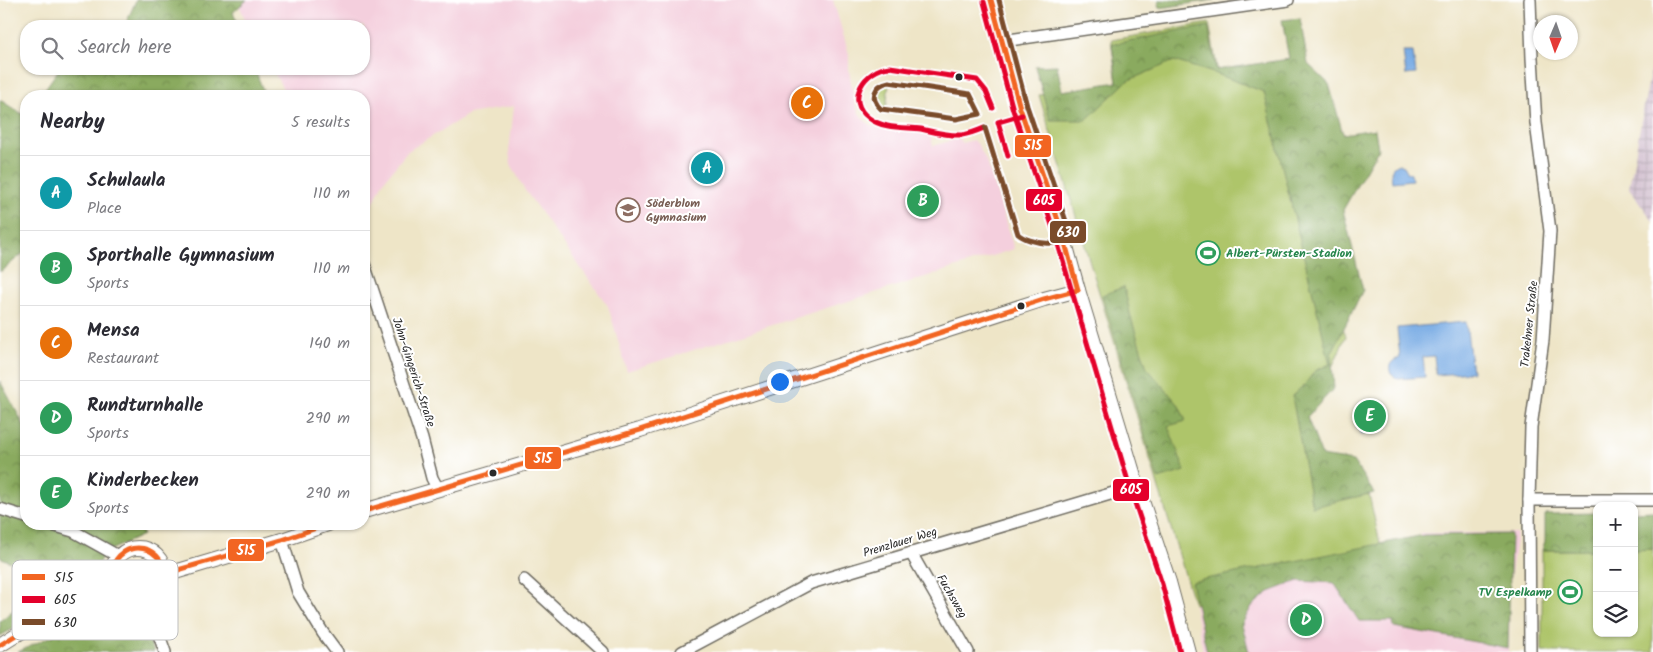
<!DOCTYPE html>
<meta charset="utf-8">
<style>
body{margin:0;font-family:Kalam,sans-serif;background:#f7f7f7;color:#2b2b33}
.controls{position:absolute;right:15px;bottom:15px;display:grid;overflow:hidden;border-radius:10px;box-shadow:0 1px 4px #0004}
.controls button{width:45px;height:45px;display:grid;place-items:center;padding:0;border:0;border-bottom:1px solid #e1e1e2;background:#fff;color:#2b2b33;font:25px sans-serif}
.compass{position:absolute;left:1533px;top:15px;width:45px;height:45px;border-radius:50%;background:#fff;box-shadow:0 1px 4px #0004;rotate:182deg}
.you{position:absolute;left:779px;top:381px;width:18px;height:18px;margin:-12px;border:4px solid #fff;border-radius:50%;background:#1a73e8;box-shadow:0 0 0 8px #1a73e833}
.badge{display:grid;place-items:center;width:32px;height:32px;border-radius:50%;background:#1a73e8;color:#fff;font-size:16px;font-weight:700}
.pin{position:absolute;translate:-50% -50%;border:2px solid #fff;box-shadow:0 1px 5px #0006}
.list{margin:0;padding:0;list-style:none}
h2{display:flex;justify-content:space-between;align-items:center;height:65px;margin:0;padding:0 20px;font-size:21px}
h2 small{font-size:16px;font-weight:400;color:#7c7c81}
.list li{display:grid;grid-template-columns:32px 1fr auto;gap:15px;align-items:center;box-sizing:border-box;height:75px;padding:0 20px;border-top:1px solid #e1e1e2}
.list b{display:block;font-size:19px;white-space:nowrap}
.list p{margin:0;font-size:16px;white-space:nowrap;color:#7c7c81}
.list em{font-size:16px;font-style:normal;color:#7c7c81}
.icon{flex:none;width:28px;height:28px;fill:none;stroke:currentColor;stroke-width:2;stroke-linecap:round;stroke-linejoin:round}
.map{position:relative;flex:none;width:1653px;height:652px;overflow:hidden}
.search{position:absolute;background:#fff;box-shadow:0 1px 4px #0004;left:20px;top:20px;width:350px;height:55px;display:flex;align-items:center;gap:12px;box-sizing:border-box;padding:0 18px;border-radius:20px;color:#7c7c81;font-size:19px}
.panel{position:absolute;background:#fff;box-shadow:0 1px 4px #0004;left:20px;top:90px;width:350px;height:440px;border-radius:20px}
.map>svg:first-child{display:block}
.built{fill:#f4cfdd}
.industrial{fill:url(#industrial-grid)}
.grass{fill:#aec56a;stroke:#6c784a}
.forest{fill:url(#forest-crowns);stroke:#5a6a44}
.water{fill:#78abe4;stroke:#526b88}
.lines{fill:none;stroke-linecap:round;stroke-linejoin:round}
.minor-casing{stroke:#6f6c62;stroke-width:14}
.tertiary-casing{stroke:#6f6c62;stroke-width:16}
.minor{stroke:#fff;stroke-width:11}
.tertiary{stroke:#fff;stroke-width:14}
.bus-1-casing{stroke:#fff;stroke-width:9}
.bus-2-casing{stroke:#fff;stroke-width:9}
.bus-3-casing{stroke:#fff;stroke-width:9}
.bus-1{stroke:#f26522;stroke-width:5}
.bus-2{stroke:#e4002b;stroke-width:5}
.bus-3{stroke:#7a4b2a;stroke-width:5}
.bus-dot{fill:#2b2b2b;stroke:#fff;stroke-width:2}
.labels{text-anchor:middle;stroke-width:4;stroke-linejoin:round;paint-order:stroke}
.education-label{font-size:12px;font-weight:bold;fill:#785e54;stroke:#fff;text-anchor:start}
.leisure-label{font-size:12px;font-weight:bold;fill:#27864d;stroke:#fff;text-anchor:start}
.street-label{font-size:12px;fill:#2b2b2b;stroke:#fff}
.key{fill:#fff;stroke:#bfbfbf;stroke-width:1}
.key-label{font-size:14px;fill:#2b2b2b}
.line-badge{stroke:#fff;stroke-width:2}
.badge-label{font-size:14px;text-anchor:middle;font-weight:bold;fill:#fff}
</style>
<div class="map">
<svg width="1653" height="652" viewBox="0 0 1653 652">
<defs>
<pattern id="industrial-grid" width="8" height="8" patternUnits="userSpaceOnUse" patternTransform="scale(1.25)"><rect width="8" height="8" fill="#d0bdcd"/><path d="M0 4h8M4 0v8" fill="none" stroke="#a99aa7"/></pattern>
<pattern id="forest-crowns" width="20" height="18" patternUnits="userSpaceOnUse" patternTransform="scale(1.25)"><rect width="20" height="18" fill="#8aaa5e"/><path d="M2 6a3 3 0 1 1 6 0M12 15a3 3 0 1 1 6 0" fill="none" stroke="#718b4e"/></pattern>
</defs>
<rect width="100%" height="100%" fill="#fff"/>
<filter id="ink" filterUnits="userSpaceOnUse"><feTurbulence type="fractalNoise" baseFrequency=".02" numOctaves="2"/><feDisplacementMap in="SourceGraphic" scale="10" xChannelSelector="R" yChannelSelector="G"/><feConvolveMatrix kernelMatrix="1 2 1 2 8 2 1 2 1" color-interpolation-filters="sRGB"/></filter>
<filter id="wash" filterUnits="userSpaceOnUse"><feTurbulence type="fractalNoise" baseFrequency=".0096" numOctaves="4" result="noise"/><feDisplacementMap in="SourceGraphic" scale="20" xChannelSelector="R" yChannelSelector="G"/><feGaussianBlur stdDeviation="1.12" result="paint"/><feColorMatrix in="noise" values="0 0 0 0 0 0 0 0 0 0 0 0 0 0 0 0 0 1.4 0 .05"/><feComposite in="paint" operator="in"/></filter>
<g filter="url(#wash)">
<rect width="100%" height="100%" fill="#eee5c7"/>
<g class="built">
<polygon points="247,0 833,0 849,54 849,71 855,104 859,113 865,121 874,127 929,130 933,146 960,138 961,143 973,140 977,143 988,164 1014,249 627,371 608,306 524,189 511,164 509,152 514,106 469,114 408,151 383,182 372,206 365,229 364,227 364,96 287,96 272,69 364,69 364,26 248,26 239,5"/>
<polygon points="1420,533 1517,533 1510,581 1509,652 1203,652 1194,604 1283,569 1420,539"/>
</g>
<polygon class="industrial" points="1653,57 1653,221 1629,188"/>
<g class="grass">
<polygon points="1209,23 1218,73 1273,64 1332,297 1346,336 1334,363 1321,388 1302,409 1305,455 1368,490 1381,548 1283,569 1194,604 1039,95 1117,83 1111,40"/>
<polygon points="889,82 886,111 877,105 875,96 880,86"/>
<polygon points="1653,549 1653,652 1542,652 1542,550 1597,550 1597,633 1634,633 1634,550"/>
</g>
<g class="forest">
<polygon points="136,0 247,0 233,12 239,26 125,26"/>
<polygon points="1158,0 1214,0 1160,8"/>
<polygon points="1300,18 1308,64 1329,84 1343,134 1375,129 1378,149 1343,210 1363,290 1331,354 1334,388 1307,417 1322,456 1353,461 1374,493 1312,507 1292,396 1305,384 1315,371 1330,364 1264,92 1217,74 1174,61 1127,81 1086,120 1050,120 1035,66 1057,65 1062,91 1117,82 1112,44 1208,26 1216,70 1289,59 1282,20"/>
<polygon points="59,69 255,69 265,96 40,96"/>
<polygon points="0,100 25,116 26,115 26,251 0,272"/>
<polygon points="1124,287 1131,318 1147,368 1178,404 1186,421 1168,426 1185,471 1158,479 1102,295"/>
<polygon points="0,381 26,429 26,524 139,524 143,535 104,553 91,577 94,591 22,624 0,636 0,621 49,581 0,557"/>
<polygon points="1653,511 1653,549 1634,550 1634,512"/>
<polygon points="1597,513 1597,550 1542,550 1545,541 1545,514"/>
<polygon points="1511,534 1508,648 1394,627 1393,621 1359,621 1334,583 1298,581 1269,592 1252,606 1242,624 1249,652 1207,652 1191,582 1424,535"/>
<polygon points="115,610 130,616 141,624 154,652 18,652 47,638"/>
</g>
<g class="water">
<polygon points="1413,52 1416,74 1406,75 1403,52"/>
<path d="M1399 164 1404 166 1408 173 1411 174 1412 180 1392 182C1391 174 1389 167 1399 164Z"/>
<path d="M1466 322 1472 372 1436 375 1434 356 1423 357 1425 377 1398 379 1391 374C1387 365 1392 360 1400 358L1397 328Z"/>
<polygon points="1360,403 1364,403 1365,410 1376,409 1375,405 1379,405 1382,407 1384,428 1361,434 1355,422 1360,419 1354,413"/>
</g>
</g>
<g filter="url(#ink)">
<g class="lines">
<g class="minor-casing">
<g id="minor">
<polyline points="1002,41 1288,0"/>
<polyline points="364,264 422,439 432,478 438,489"/>
<polyline points="1529,500 1653,500"/>
<polyline points="0,509 26,517"/>
<polyline points="49,524 73,531 118,556"/>
<polyline points="282,540 298,592 323,633 337,652"/>
<polyline points="911,553 968,652"/>
<polyline points="524,580 603,652"/>
<polyline points="146,598 165,652"/>
<polyline points="682,652 811,583 1137,486"/>
<polyline points="1530,652 1529,500 1531,427 1543,340 1550,231 1536,123 1532,58 1530,0"/>
</g>
</g>
<g class="tertiary-casing">
<g id="tertiary">
<polyline points="991,0 1020,108 1062,232 1078,290 1137,486 1169,582 1188,652"/>
<polyline points="364,511 640,430 1044,299 1078,290"/>
<circle cx="138" cy="574" r="26"/>
<polyline points="164,574 175,572 282,540 328,524"/>
<polyline points="0,645 24,630 116,589"/>
</g>
</g>
<use href="#minor" class="minor"/>
<use href="#tertiary" class="tertiary"/>
<g class="bus-1-casing">
<g id="bus-1">
<polyline points="991,0 1020,108 1062,232 1078,290"/>
<polyline points="364,511 640,430 1044,299 1078,290"/>
<circle cx="138" cy="574" r="26"/>
<polyline points="164,574 282,540 328,524"/>
<polyline points="0,645 24,630 116,589"/>
</g>
</g>
<g class="bus-2-casing">
<g id="bus-2">
<polyline points="984,2 1013,110 1055,234 1130,488 1162,584 1180,652"/>
<path d="M984 128C977 131 970 134 962 135 948 136 934 132 921 129 903 127 883 129 869 118 844 100 865 69 890 67L977 80 986 91 993 108"/>
<polyline points="1008,156 998,122 1022,115"/>
</g>
</g>
<g class="bus-3-casing">
<g id="bus-3">
<path d="M889 82 970 94 980 114 956 119 881 109C869 98 874 85 889 82Z"/>
<path d="M985 128 1018 234C1028 243 1068 251 1069 230L1027 106 999 0"/>
</g>
</g>
<use href="#bus-1" class="bus-1"/>
<use href="#bus-2" class="bus-2"/>
<use href="#bus-3" class="bus-3"/>
</g>
</g>
<defs>
<g id="school-ring" transform="scale(1.25)"><circle r="9.5" fill="#fff" stroke="#8d6e63" stroke-width="1.5"/><path d="M0-5L7-2L0 1L-7-2ZM-4 1L0 2.5L4 1V4Q0 6-4 4Z" fill="#8d6e63"/></g>
<g id="stadium-ring" transform="scale(1.25)"><circle r="9.5" fill="#fff" stroke="#2e9e5b" stroke-width="1.5"/><path d="M0-5a6.5 5 0 1 0 0 10a6.5 5 0 1 0 0-10ZM-3.5-1.8h7v3.6h-7Z" fill="#2e9e5b"/></g>
</defs>
<g fill-rule="evenodd">
<use href="#school-ring" x="628" y="210"/>
<use href="#stadium-ring" x="1208" y="253"/>
<use href="#stadium-ring" x="1570" y="592"/>
</g>
<g class="bus-dot">
<circle cx="959" cy="77" r="4.5"/>
<circle cx="1021" cy="306" r="4.5"/>
<circle cx="493" cy="473" r="4.5"/>
</g>
<g class="labels">
<g class="education-label">
<text x="646" y="207">Söderblom<tspan x="646" dy="14">Gymnasium</tspan></text>
</g>
<g class="leisure-label">
<text x="1226" y="257">Albert-Pürsten-Stadion</text>
<text x="1552" y="596" text-anchor="end">TV Espelkamp</text>
</g>
<g class="street-label">
<text transform="translate(1529 324) rotate(-84)" y="4">Trakehner Straße</text>
<text transform="translate(414 372) rotate(72)" y="4">John-Gingerich-Straße</text>
<text transform="translate(900 542) rotate(-17)" y="4">Prenzlauer Weg</text>
<text transform="translate(952 596) rotate(60)" y="4">Fuchsweg</text>
</g>
</g>
<rect x="12" y="560" width="166" height="80" rx="8" class="key"/>
<rect x="22" y="574" width="23" height="6" fill="#f26522"/>
<rect x="22" y="596" width="23" height="7" fill="#e4002b"/>
<rect x="22" y="619" width="23" height="6" fill="#7a4b2a"/>
<g class="key-label">
<text x="54" y="582">515</text>
<text x="54" y="604">605</text>
<text x="54" y="627">630</text>
</g>
<g class="line-badge">
<rect x="1014" y="134" width="38" height="24" rx="5" fill="#f26522"/>
<rect x="1025" y="188" width="38" height="24" rx="5" fill="#e4002b"/>
<rect x="1049" y="220" width="38" height="24" rx="5" fill="#7a4b2a"/>
<rect x="524" y="446" width="38" height="24" rx="5" fill="#f26522"/>
<rect x="1112" y="478" width="38" height="24" rx="5" fill="#e4002b"/>
<rect x="227" y="538" width="38" height="24" rx="5" fill="#f26522"/>
</g>
<g class="badge-label">
<text x="1033" y="150">515</text>
<text x="1044" y="205">605</text>
<text x="1068" y="237">630</text>
<text x="543" y="463">515</text>
<text x="1131" y="494">605</text>
<text x="246" y="555">515</text>
</g>
</svg>
<div class="controls">
<button>+</button>
<button>−</button>
<button><svg class="icon" aria-label="layers" viewBox="0 0 24 24"><path d="M12 4l9 5-9 5-9-5zM3 14l9 5 9-5"/></svg></button>
</div>
<svg class="compass" viewBox="-18 -18 36 36"><path d="M0-13l5 13h-10z" fill="#e53935"/><path d="M0 13l5-13h-10z" fill="#7c7c81"/></svg>
<div class="you"></div>
<div class="pin badge" style="left:707px;top:168px;background:#0f9aa8">A</div>
<div class="pin badge" style="left:923px;top:201px;background:#2e9e5b">B</div>
<div class="pin badge" style="left:807px;top:103px;background:#e8710a">C</div>
<div class="pin badge" style="left:1306px;top:620px;background:#2e9e5b">D</div>
<div class="pin badge" style="left:1370px;top:416px;background:#2e9e5b">E</div>
<div class="search"><svg class="icon" aria-label="search" viewBox="0 0 24 24"><circle cx="10" cy="10" r="6"/><path d="M15 15l6 6"/></svg>Search here</div>
<section class="panel">
<h2>Nearby<small>5 results</small></h2>
<ul class="list">
<li><span class="badge" style="background:#0f9aa8">A</span><div><b>Schulaula</b><p>Place</p></div><em>110 m</em></li>
<li><span class="badge" style="background:#2e9e5b">B</span><div><b>Sporthalle Gymnasium</b><p>Sports</p></div><em>110 m</em></li>
<li><span class="badge" style="background:#e8710a">C</span><div><b>Mensa</b><p>Restaurant</p></div><em>140 m</em></li>
<li><span class="badge" style="background:#2e9e5b">D</span><div><b>Rundturnhalle</b><p>Sports</p></div><em>290 m</em></li>
<li><span class="badge" style="background:#2e9e5b">E</span><div><b>Kinderbecken</b><p>Sports</p></div><em>290 m</em></li>
</ul>
</section>
</div>
